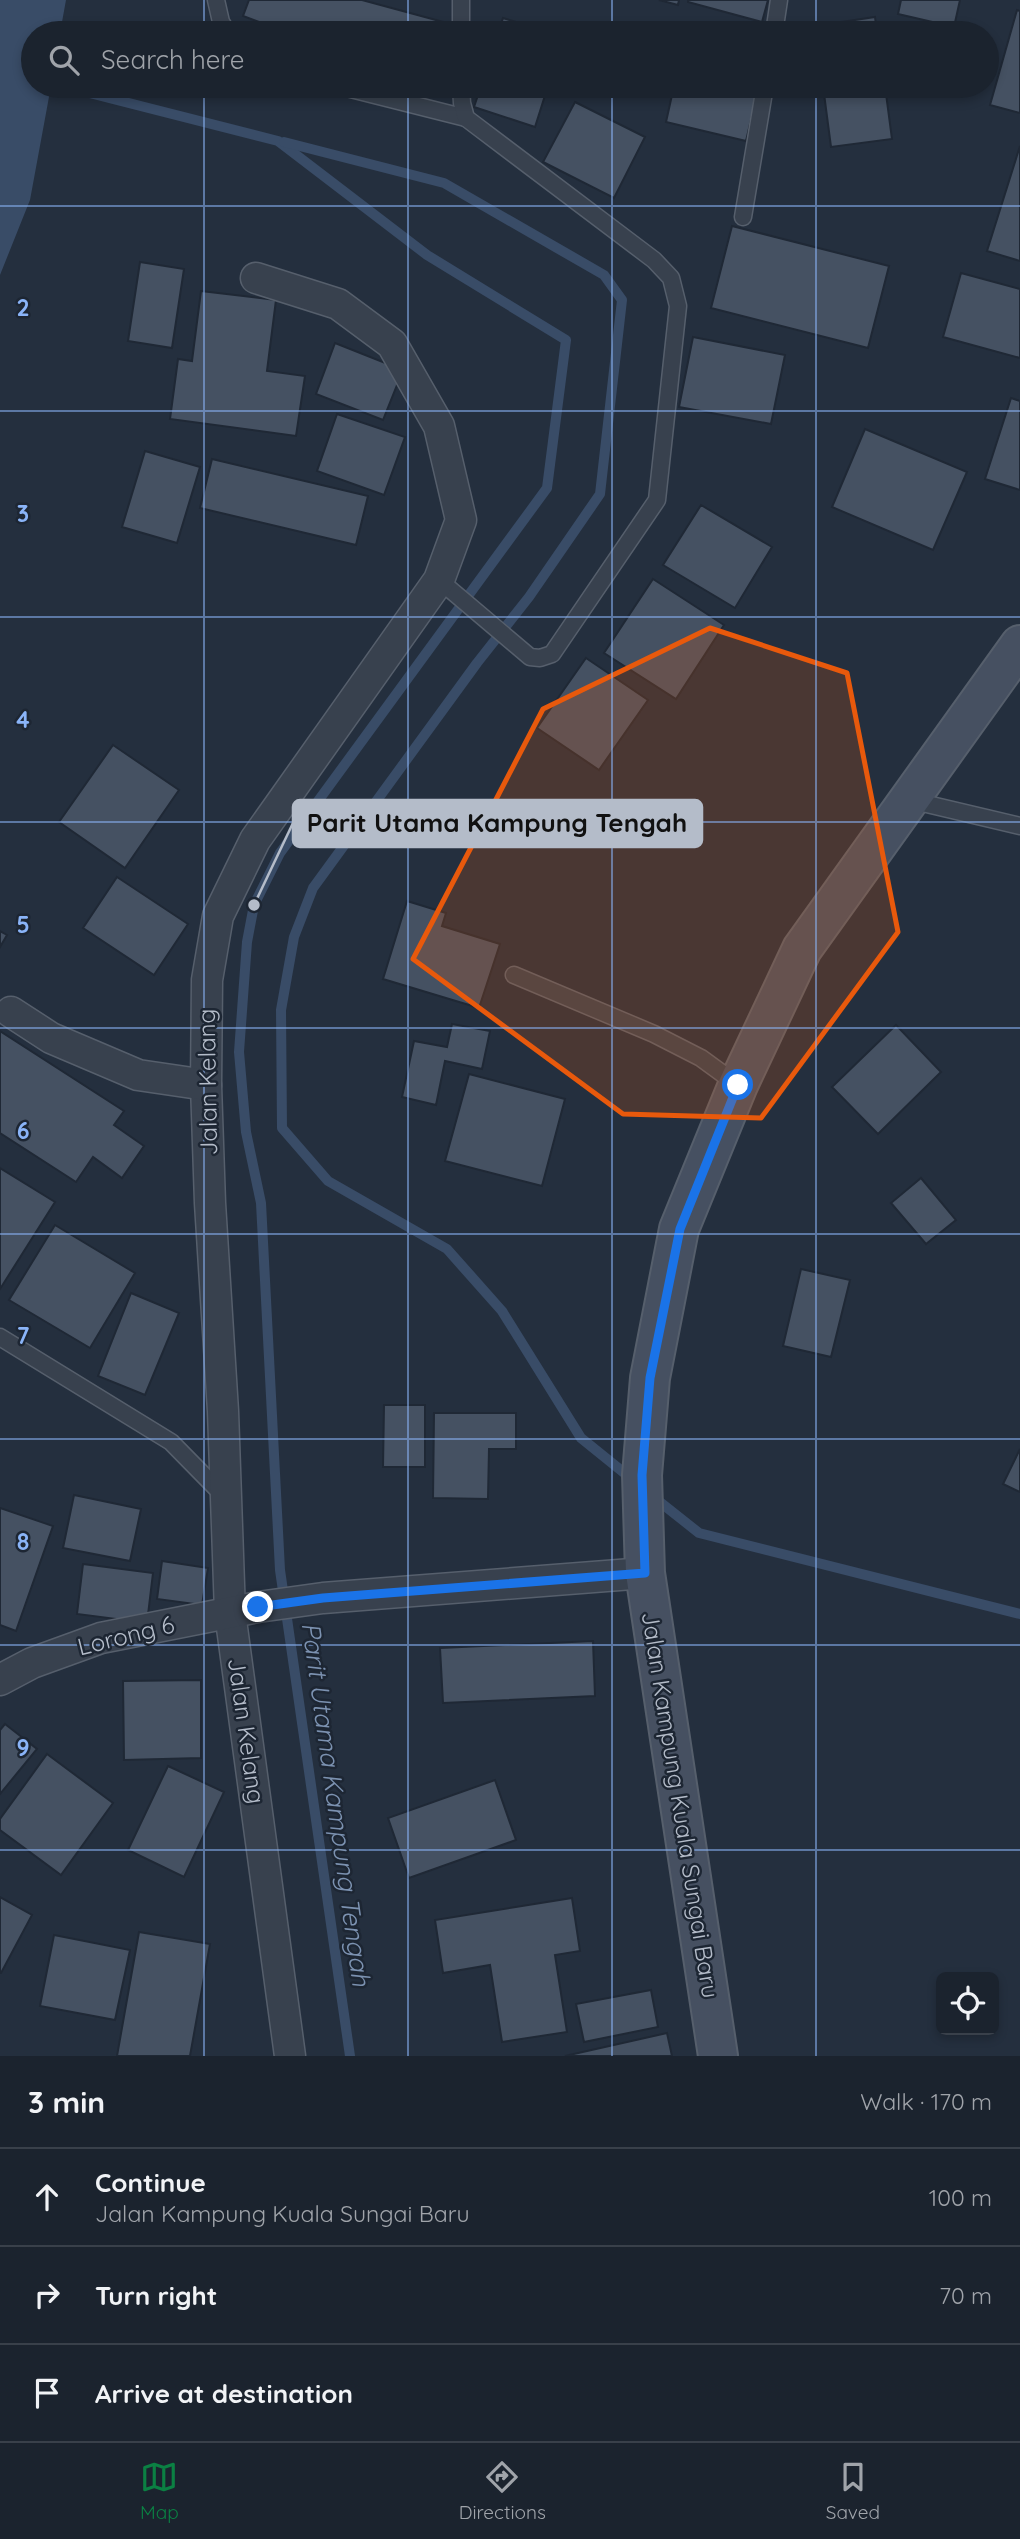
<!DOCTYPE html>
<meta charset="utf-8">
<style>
body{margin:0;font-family:Quicksand,sans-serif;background:#242b36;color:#f1f3f6}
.controls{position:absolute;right:21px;bottom:21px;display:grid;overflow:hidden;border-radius:10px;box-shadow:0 4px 10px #0003}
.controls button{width:63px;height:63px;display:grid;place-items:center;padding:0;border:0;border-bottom:2px solid #39404a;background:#1b232e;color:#f1f3f6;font:35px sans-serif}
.stop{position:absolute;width:21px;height:21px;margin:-16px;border:5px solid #1a73e8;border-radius:50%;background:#fff}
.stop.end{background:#1a73e8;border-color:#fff;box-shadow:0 2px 7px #0008}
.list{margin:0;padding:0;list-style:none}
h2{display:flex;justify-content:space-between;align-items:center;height:91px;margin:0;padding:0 28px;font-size:30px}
h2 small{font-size:23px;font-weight:400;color:#a0a4aa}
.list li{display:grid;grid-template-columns:46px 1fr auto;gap:21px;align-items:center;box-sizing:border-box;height:98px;padding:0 28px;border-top:2px solid #39404a}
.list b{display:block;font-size:26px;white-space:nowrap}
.list p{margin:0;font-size:23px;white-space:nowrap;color:#a0a4aa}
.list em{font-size:23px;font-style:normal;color:#a0a4aa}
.icon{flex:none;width:38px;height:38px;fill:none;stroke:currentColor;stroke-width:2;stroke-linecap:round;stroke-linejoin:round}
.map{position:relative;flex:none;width:1020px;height:2056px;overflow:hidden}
.search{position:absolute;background:#1b232e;box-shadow:0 4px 10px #0003;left:21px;right:21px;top:21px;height:77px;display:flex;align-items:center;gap:18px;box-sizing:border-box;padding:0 24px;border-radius:38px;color:#a0a4aa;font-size:26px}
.sheet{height:385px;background:#1b232e}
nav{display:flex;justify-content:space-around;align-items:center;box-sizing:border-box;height:98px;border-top:2px solid #39404a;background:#1b232e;font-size:19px;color:#a0a4aa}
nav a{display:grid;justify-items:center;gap:4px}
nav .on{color:#0b8043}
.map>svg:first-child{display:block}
.water{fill:#394c67}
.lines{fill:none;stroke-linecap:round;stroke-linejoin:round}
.stream{stroke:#394c67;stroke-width:10}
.building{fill:#455162;stroke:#1f2835;stroke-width:2}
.lane-casing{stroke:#565f6c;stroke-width:19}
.street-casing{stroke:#565f6c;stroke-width:33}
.secondary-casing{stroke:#565f6c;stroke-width:42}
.lane{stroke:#38414e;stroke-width:16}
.street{stroke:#38414e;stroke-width:30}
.secondary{stroke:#465061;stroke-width:38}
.route{stroke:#1a73e8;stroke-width:9}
.marked{fill:#e8590c;fill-opacity:0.2;stroke:#e8590c;stroke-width:5;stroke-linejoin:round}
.grid{fill:none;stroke:#8ab4f8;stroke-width:2;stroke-opacity:0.55}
.labels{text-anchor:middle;stroke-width:5;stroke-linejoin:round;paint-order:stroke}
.street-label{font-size:24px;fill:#b4bcc9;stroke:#1d2633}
.water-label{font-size:26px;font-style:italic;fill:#7c92b1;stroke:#1d2633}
.grid-label{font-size:23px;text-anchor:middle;font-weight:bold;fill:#8ab4f8;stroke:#1d2633;stroke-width:5;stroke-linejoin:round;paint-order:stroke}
.leader{fill:none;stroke:#b4bcc9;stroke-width:2.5}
.callout-dot{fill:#b4bcc9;stroke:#1d2633;stroke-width:2.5}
.callout{fill:#b4bcc9;stroke:#b4bcc9;stroke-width:2.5}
.callout-label{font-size:26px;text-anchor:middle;font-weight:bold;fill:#111}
</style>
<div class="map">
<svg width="1020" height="2056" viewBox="0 0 1020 2056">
<rect width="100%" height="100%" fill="#242f3e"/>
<polygon class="water" points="0,0 66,0 60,33 33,33 33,86 51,86 30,200 0,275"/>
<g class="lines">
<g class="stream">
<polyline points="62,86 278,141 427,255 566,340 547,488 280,853 254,905 247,942 239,1052 246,1132 261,1203 280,1570 350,2056"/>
<polyline points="284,142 444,183 604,275 622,300 600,494 529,597 477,663 313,888 294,937 281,1010 282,1128 328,1181 447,1249 502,1311 581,1438 633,1480"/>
<polyline points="651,1495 699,1533 1020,1614"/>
</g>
</g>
<g class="building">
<polygon points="249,0 362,0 447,23 444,33 276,33 278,29 243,16"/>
<polygon points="659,0 679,0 678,5"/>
<polygon points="688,0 768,0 762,22 688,2"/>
<polygon points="901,0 960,0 954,27 898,14"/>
<polygon points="1017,10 1020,11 1020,113 990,105"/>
<polygon points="875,17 877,33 816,33 815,26"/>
<polygon points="503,18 552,33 498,33"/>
<polygon points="404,86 429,86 427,92"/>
<polygon points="481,86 548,86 535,127 474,107"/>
<polygon points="674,86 759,86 746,141 666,122"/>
<polygon points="823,86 885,86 892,139 831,147"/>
<polygon points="575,102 645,137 614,198 543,162"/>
<polygon points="1020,146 1020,261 987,251"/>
<polygon points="732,226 889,266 868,348 711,308"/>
<polygon points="140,262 184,269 172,348 128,341"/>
<polygon points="961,273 1020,289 1020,358 943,337"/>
<polygon points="201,291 276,300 267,371 305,376 296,436 170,419 178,359 192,361"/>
<polygon points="693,337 785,355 771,424 679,407"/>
<polygon points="335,343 403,370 383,420 316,394"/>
<polygon points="1011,398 1020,401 1020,490 985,479"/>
<polygon points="337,414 405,437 384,495 317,471"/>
<polygon points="865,429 967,472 933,550 832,507"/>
<polygon points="145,451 200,467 177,543 122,527"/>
<polygon points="212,459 368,496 356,545 200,508"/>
<polygon points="701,505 772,547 735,608 663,565"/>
<polygon points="653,579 724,625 676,699 604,653"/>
<polygon points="586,658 648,700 599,770 537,728"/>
<polygon points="113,745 179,790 125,868 59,822"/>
<polygon points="117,877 188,924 154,975 83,928"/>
<polygon points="407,901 446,913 442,926 500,944 479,1008 383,979"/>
<polygon points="0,931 7,935 0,947"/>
<polygon points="452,1024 490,1031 482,1069 445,1061 436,1105 402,1097 414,1041 447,1047"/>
<polygon points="896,1025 941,1072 878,1134 832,1087"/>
<polygon points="0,1031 124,1111 114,1125 144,1146 122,1178 93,1157 76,1182 0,1133"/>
<polygon points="469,1074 565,1099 542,1186 445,1161"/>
<polygon points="0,1168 55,1202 0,1289"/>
<polygon points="921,1178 956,1220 926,1244 891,1203"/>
<polygon points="55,1225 135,1273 90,1348 9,1300"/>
<polygon points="801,1269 850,1280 831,1357 783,1346"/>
<polygon points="131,1293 179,1313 145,1395 98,1376"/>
<polygon points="384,1405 425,1405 425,1467 383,1467"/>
<polygon points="434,1413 516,1413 516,1449 489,1449 488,1499 433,1498"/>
<polygon points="1020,1449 1020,1492 1003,1484"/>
<polygon points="74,1495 141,1509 130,1561 63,1548"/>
<polygon points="0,1508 53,1526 16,1631 0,1625"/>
<polygon points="162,1561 208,1568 202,1605 157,1599"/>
<polygon points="83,1564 153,1573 147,1623 77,1614"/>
<polygon points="593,1641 595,1696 443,1703 440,1648"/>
<polygon points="201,1680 201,1758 124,1760 123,1681"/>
<polygon points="5,1724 37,1749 0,1794 0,1730"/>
<polygon points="47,1754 113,1803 61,1875 0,1830 0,1819"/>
<polygon points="168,1766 224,1792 184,1877 128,1850"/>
<polygon points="495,1780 516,1840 409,1878 388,1818"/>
<polygon points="0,1897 32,1915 1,1973 0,1973"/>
<polygon points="572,1898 580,1951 555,1955 567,2032 502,2042 490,1965 443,1973 435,1920"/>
<polygon points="139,1932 210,1944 190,2056 117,2056"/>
<polygon points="54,1935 130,1950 115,2020 40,2006"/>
<polygon points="651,1990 658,2027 584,2042 576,2004"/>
<polygon points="667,2033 672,2056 565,2056"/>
</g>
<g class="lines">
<g class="lane-casing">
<g id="lane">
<polyline points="216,0 221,22 228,33"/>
<polyline points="461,0 461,33"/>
<polyline points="774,33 779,0"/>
<polyline points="339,86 466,118"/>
<polyline points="743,217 765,86"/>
<polyline points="439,580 530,657 540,658 552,654 657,500 678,306 671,278 654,260 466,118 462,103 461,86"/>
<polyline points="910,800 1020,826"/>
<polyline points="514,975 654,1034 701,1058 738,1085"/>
<polyline points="0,1337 171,1442 225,1497"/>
</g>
</g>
<g class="street-casing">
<g id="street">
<polyline points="256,278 338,304 392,344 439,426 461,520 439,580 255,840 218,916 207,980 206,1085 210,1203 223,1411 230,1613 290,2056"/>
<polyline points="11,1012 51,1038 138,1075 206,1085"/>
<polyline points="0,1680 32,1663 101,1638 258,1607 323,1598 645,1573"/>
</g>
</g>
<g class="secondary-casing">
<polyline id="secondary" points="718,2056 645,1573 642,1475 650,1378 679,1229 738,1085 802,949 1020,645"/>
</g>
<use href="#lane" class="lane"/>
<use href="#street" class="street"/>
<use href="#secondary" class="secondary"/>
</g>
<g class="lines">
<polyline class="route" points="258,1607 323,1598 645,1573 642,1475 650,1378 680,1229 738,1085"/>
</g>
<path class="marked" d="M710 628 847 673 898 932 761 1118 623 1114 413 959 543 709Z"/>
<path class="grid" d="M204 0V33M408 0V33M612 0V33M816 0V33M204 86V2056M408 86V2056M612 86V2056M816 86V2056M0 206H1020M0 411H1020M0 617H1020M0 822H1020M0 1028H1020M0 1234H1020M0 1439H1020M0 1645H1020M0 1850H1020"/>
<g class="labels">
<g class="street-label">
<text transform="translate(208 1082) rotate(-91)" y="8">Jalan Kelang</text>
<text transform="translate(126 1636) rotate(-14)" y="8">Lorong 6</text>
<text transform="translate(246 1731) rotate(82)" y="8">Jalan Kelang</text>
<text transform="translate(680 1805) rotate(81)" y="8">Jalan Kampung Kuala Sungai Baru</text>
</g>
<g class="water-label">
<text transform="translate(336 1804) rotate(82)" y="9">Parit Utama Kampung Tengah</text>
</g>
</g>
<g class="grid-label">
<text x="23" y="316">2</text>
<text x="23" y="522">3</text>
<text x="23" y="728">4</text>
<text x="23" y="933">5</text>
<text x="23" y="1139">6</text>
<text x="23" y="1344">7</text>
<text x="23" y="1550">8</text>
<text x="23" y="1756">9</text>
</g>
<path class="leader" d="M254 905L293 823"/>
<circle class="callout-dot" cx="254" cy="905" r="7"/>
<rect class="callout" x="293" y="800" width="409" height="47" rx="7"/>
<g class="callout-label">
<text x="497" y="832">Parit Utama Kampung Tengah</text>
</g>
</svg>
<div class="controls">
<button><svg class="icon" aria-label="locate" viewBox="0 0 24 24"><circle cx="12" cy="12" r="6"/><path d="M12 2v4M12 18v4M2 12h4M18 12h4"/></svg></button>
</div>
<div class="stop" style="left:738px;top:1085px"></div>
<div class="stop end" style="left:258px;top:1607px"></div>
<div class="search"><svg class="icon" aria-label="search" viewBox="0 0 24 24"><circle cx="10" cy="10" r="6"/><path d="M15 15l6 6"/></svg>Search here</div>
</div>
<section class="sheet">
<h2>3 min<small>Walk · 170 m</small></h2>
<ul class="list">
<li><svg class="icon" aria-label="ahead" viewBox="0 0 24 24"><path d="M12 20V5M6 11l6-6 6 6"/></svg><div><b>Continue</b><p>Jalan Kampung Kuala Sungai Baru</p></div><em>100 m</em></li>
<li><svg class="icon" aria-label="right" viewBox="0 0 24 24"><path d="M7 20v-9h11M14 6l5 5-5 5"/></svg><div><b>Turn right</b></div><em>70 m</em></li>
<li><svg class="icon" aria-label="arrive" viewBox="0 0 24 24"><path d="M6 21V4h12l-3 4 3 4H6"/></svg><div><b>Arrive at destination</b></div></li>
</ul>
</section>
<nav>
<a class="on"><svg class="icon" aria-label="map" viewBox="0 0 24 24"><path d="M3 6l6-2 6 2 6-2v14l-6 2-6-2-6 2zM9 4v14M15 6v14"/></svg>Map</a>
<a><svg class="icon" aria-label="directions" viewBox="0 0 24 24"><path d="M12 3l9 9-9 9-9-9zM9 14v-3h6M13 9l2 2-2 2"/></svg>Directions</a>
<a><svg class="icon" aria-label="saved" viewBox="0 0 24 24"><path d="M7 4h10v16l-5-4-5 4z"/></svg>Saved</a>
</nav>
